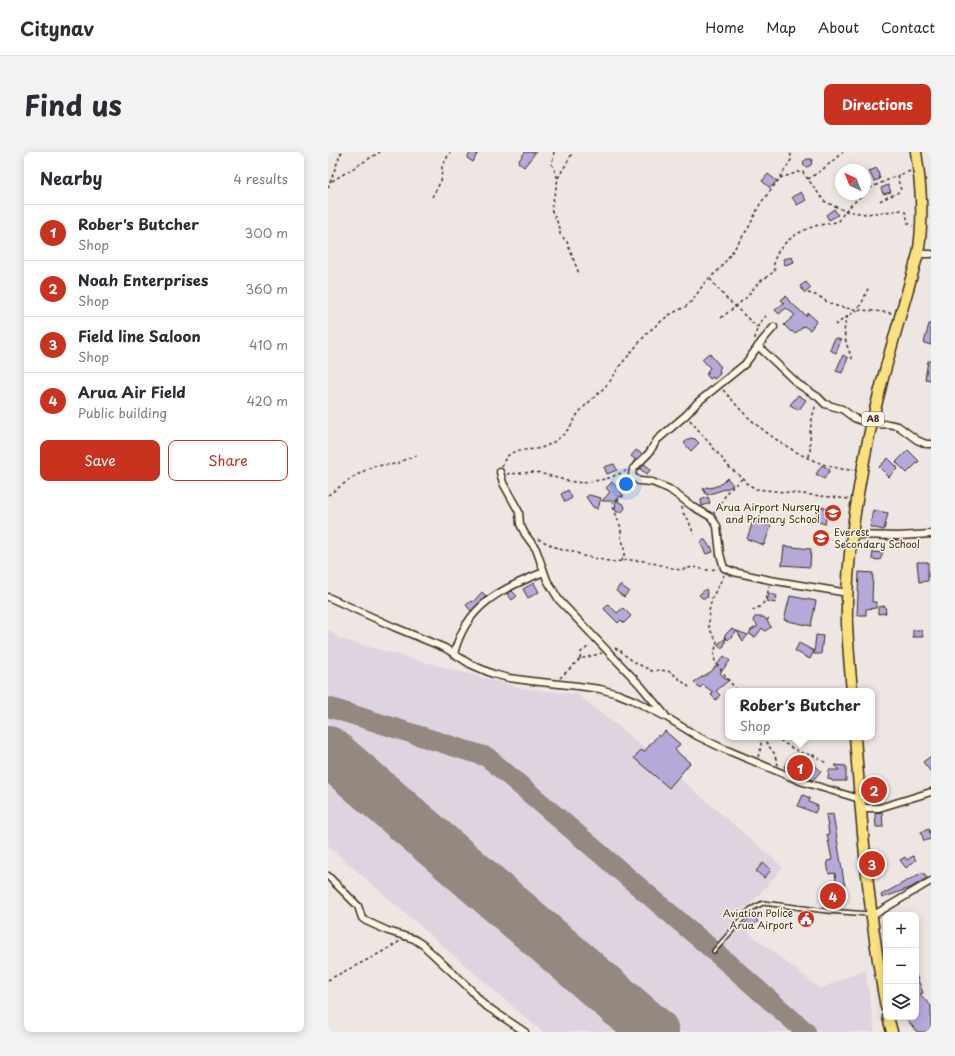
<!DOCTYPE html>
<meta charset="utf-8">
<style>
body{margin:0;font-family:"Playpen Sans",sans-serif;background:#f2f2f3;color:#2b2b33}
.controls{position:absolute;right:12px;bottom:12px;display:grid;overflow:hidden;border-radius:8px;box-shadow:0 2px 10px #0003}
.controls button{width:36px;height:36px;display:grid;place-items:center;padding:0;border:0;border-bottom:1px solid #e1e1e2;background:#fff;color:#2b2b33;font:20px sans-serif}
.compass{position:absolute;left:507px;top:12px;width:36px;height:36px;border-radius:50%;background:#fff;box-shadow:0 2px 10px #0003;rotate:317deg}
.you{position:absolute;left:298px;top:332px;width:14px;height:14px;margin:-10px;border:3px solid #fff;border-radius:50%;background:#1a73e8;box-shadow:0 0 0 6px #1a73e833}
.badge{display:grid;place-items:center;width:26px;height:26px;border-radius:50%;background:#c8321e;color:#fff;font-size:13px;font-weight:700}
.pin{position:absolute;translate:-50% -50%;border:2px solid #fff;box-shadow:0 1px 4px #0006}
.popup{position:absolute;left:397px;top:536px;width:150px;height:52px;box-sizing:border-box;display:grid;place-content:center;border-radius:8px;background:#fff;filter:drop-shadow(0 1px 3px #0005);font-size:13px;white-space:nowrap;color:#7c7c81}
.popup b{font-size:15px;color:#2b2b33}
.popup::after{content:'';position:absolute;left:50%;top:100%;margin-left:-8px;border:8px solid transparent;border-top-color:#fff}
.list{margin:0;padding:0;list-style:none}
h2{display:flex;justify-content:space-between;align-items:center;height:52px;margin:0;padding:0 16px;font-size:17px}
h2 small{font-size:13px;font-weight:400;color:#7c7c81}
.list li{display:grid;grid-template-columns:26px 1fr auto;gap:12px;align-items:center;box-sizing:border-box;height:56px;padding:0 16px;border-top:1px solid #e1e1e2}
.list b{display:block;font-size:15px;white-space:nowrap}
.list p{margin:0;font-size:13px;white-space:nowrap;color:#7c7c81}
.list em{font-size:13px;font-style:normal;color:#7c7c81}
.actions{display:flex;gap:8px;padding:12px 16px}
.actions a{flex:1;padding:9px 0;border:1px solid #c8321e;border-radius:8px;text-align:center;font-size:14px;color:#c8321e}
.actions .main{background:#c8321e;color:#fff}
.icon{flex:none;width:22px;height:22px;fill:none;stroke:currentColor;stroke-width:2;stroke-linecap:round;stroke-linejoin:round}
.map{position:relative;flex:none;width:603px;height:880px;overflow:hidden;border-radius:8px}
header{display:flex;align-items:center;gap:24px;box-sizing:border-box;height:56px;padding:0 20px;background:#fff;border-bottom:1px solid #e1e1e2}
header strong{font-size:19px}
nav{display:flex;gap:22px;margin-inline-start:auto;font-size:14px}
.intro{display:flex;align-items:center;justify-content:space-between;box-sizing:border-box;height:96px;padding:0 24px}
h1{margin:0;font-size:28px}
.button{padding:10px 18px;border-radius:8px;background:#c8321e;color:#fff;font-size:14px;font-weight:700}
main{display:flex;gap:24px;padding:0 24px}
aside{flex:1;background:#fff;border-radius:8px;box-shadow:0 2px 10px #0003}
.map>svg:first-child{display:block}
.built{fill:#ddd4e0}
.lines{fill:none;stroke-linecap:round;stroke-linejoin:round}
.taxiway{stroke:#948880;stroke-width:20}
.runway{stroke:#948880;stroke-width:50}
.building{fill:#b5a9da;stroke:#3b2a1e}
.lane-casing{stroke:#3b2a1e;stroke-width:6}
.street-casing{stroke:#3b2a1e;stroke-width:9}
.primary-casing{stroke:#3b2a1e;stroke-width:13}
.path{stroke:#3b2a1e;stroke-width:1.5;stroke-dasharray:3 3;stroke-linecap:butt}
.lane{stroke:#fcf5e5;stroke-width:3}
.street{stroke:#fcf5e5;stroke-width:6}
.primary{stroke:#fae180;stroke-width:10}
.labels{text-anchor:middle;stroke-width:3;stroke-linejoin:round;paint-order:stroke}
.shield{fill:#fcf5e5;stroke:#75675a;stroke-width:1}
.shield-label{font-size:9px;font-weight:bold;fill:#3b2a1e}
.poi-label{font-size:10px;fill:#3b2a1e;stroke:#fcf5e5;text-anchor:end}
</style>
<header>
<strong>Citynav</strong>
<nav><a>Home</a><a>Map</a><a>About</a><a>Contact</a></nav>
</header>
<div class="intro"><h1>Find us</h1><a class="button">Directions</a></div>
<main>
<aside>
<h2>Nearby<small>4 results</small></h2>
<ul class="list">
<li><span class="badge">1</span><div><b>Rober's Butcher</b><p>Shop</p></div><em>300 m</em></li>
<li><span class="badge">2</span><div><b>Noah Enterprises</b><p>Shop</p></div><em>360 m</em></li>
<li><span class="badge">3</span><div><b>Field line Saloon</b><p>Shop</p></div><em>410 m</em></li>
<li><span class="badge">4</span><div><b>Arua Air Field</b><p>Public building</p></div><em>420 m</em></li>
</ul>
<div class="actions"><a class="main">Save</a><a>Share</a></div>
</aside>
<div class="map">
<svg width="603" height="880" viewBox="0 0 603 880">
<rect width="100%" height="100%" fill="#eee6e3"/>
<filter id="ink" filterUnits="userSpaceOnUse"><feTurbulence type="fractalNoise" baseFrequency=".025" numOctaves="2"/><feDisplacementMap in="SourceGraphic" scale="8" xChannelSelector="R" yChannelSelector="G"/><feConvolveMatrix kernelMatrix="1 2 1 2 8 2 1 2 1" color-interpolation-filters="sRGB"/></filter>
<g filter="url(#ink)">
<polygon class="built" points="0,477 12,487 193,536 249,542 319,597 330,583 332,584 337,579 352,592 347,598 362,611 350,625 455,715 407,770 492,837 537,817 547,880 214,880 0,694"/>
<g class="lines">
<polyline class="taxiway" points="0,555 159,605 386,799 478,880"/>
<polyline class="runway" points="0,599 326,880"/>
</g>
<g class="building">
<polygon points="143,0 150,0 145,10 139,6"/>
<polygon points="197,0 208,0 196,15 190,10"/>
<polygon points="479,7 484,7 483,13 479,15 476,14 475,10"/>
<polygon points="549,16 552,27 546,29 541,19"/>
<polygon points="440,22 449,29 442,36 434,29"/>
<polygon points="560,33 563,40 555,42 553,36"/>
<polygon points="473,40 478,48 469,53 464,45"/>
<polygon points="506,57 510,63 501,68 498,63"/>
<polygon points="464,105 466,110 457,113 455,107"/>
<polygon points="478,130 483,136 477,141 472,134"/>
<polygon points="458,144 461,149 478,164 480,161 489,169 482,178 476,174 467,182 464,179 463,180 456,173 467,163 458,156 451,162 447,158 456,151 453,148"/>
<polygon points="601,172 603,172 603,193 596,191"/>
<polygon points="507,186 513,188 508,201 502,198"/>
<polygon points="381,201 393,215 391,217 392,219 391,220 392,222 386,227 385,225 382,227 378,222 381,221 379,219 382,216 374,207"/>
<polygon points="515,203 520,206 514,221 508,219"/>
<polygon points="600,209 603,209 603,228 597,227"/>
<polygon points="470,243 478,248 471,258 462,253"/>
<polygon points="362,286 367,287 371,291 363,299 356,291"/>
<polygon points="308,298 314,302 305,311 307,307 303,304"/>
<polygon points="580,298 591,309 579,321 568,310"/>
<polygon points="560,306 570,316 561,325 551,315"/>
<polygon points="286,312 289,318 279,322 276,315"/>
<polygon points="316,312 323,317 319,322 312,317"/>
<polygon points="494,313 502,318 496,327 488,322"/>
<polygon points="399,326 405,333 400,336 379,343 375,337 379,335 382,336 392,333"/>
<polygon points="284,330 295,343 285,349 274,349 282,340 278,336"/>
<polygon points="240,338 244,346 237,350 233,342"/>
<polygon points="261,343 273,346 270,357 265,355 258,345"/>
<polygon points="380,345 382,351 374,354 373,348"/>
<polygon points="288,348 296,353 297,356 294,360 289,360 287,358"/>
<polygon points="490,354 500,357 497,372 487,369"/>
<polygon points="545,358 560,361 556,378 542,375"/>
<polygon points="425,369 443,374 436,393 419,387"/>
<polygon points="375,388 377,388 382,395 383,394 385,400 378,402 373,392 373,390"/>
<polygon points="456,394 483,397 482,415 454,413"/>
<polygon points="545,400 555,401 552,408 544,407"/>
<polygon points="589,410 600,410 600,429 591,430"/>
<polygon points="531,420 545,421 544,450 548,450 548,456 538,457 538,463 529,463"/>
<polygon points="206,431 211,440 200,446 195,437"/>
<polygon points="292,433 301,439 296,445 288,439"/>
<polygon points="378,437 380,445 377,446 374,446 371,443"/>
<polygon points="184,439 189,444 184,448 179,442"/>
<polygon points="154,440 158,444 143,459 138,453 143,449 145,450"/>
<polygon points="441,441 449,444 447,451 439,449"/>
<polygon points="462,444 488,449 483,474 456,468"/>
<polygon points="280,452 289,461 295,456 303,464 296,471 293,468 290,471 276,457"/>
<polygon points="557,454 558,461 550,462 550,455"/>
<polygon points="427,465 436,465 438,468 441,466 439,469 443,475 437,479 434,476 429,483 427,485 421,482 423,478 430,474 425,468"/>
<polygon points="403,477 420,483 415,489 409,479 400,488 398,486 396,494 393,496 390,492 398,486 396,484"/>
<polygon points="585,478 593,478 595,485 585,485"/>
<polygon points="488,483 495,484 493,502 486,502"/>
<polygon points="471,491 486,499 482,507 467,499"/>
<polygon points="396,504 402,509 392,521 400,529 388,539 392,543 388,548 383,543 385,540 375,533 372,536 366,530 384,519"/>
<polygon points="337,579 352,592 347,598 362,611 341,636 306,606 313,598 316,600 330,583 332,585"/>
<polygon points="603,604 603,620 595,610"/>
<polygon points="461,606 468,610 469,608 475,612 477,610 478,611 481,608 493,619 485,628 479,627 468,618 466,621 456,615"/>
<polygon points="507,613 518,614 518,629 504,629 504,628 500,627 501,618 511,618"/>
<polygon points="475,643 482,646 481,650 490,654 487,661 470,654"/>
<polygon points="554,660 555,675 548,675 547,661"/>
<polygon points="505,662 517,736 509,737 507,721 501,722 499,709 504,708 499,682 501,682 498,663"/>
<polygon points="601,677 603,687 596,689 593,680"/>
<polygon points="585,704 588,708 578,716 572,708 577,705 579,708"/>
<polygon points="435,711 443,718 436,726 428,719"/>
<polygon points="595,720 599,726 582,736 554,746 553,743"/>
<polygon points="424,763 430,769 422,777 416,772"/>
<polygon points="588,823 595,841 592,842 603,854 603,880 589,880 577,865 588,865"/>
</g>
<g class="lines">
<g class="lane-casing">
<polyline id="lane" points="386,799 423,757 435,751 499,759 542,762"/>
</g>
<g class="street-casing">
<g id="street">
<polyline points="590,102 603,102"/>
<polyline points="446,175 434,189 417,212 370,250 358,263 329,288 321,301 305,317 304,324 311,329 324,330 341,337 364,354 383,365 389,374 392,402 396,416 406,420 442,428 520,441"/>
<polyline points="430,194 470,232 490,245 497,252 514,257 526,266 544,273 560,272 570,274 589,288 598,292 603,292"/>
<polyline points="172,320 175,331 191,360 192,372 197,382 208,397 219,428 231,448 312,533 337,563"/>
<polyline points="525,383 571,384 603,382"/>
<polyline points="0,445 66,475 117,496 142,512 165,522 181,526 203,529 250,534 272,537 290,542 305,548 338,565 369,584 394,596 475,630 532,647"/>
<path d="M126 502C138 453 173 437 216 420"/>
<polyline points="533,656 551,656 603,640"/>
<polyline points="0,724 30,754 34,766 38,769 60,779 86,787 95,793 142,837 155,852 197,880"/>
<polyline points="544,764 603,729"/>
</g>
</g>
<g class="primary-casing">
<g id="primary">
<path d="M524 539C522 517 520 495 519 472 518 423 525 367 534 319 547 246 570 173 590 102 596 68 593 34 588 0"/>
<path d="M527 585C534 675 541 766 558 855"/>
<polyline points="560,865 564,880"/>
</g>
</g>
<g class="path">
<polyline points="226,0 224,12 230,27 223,57 232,76 232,82 239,90 251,122"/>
<polyline points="297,0 299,0"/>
<polyline points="230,26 245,0"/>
<polyline points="452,26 474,19 496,49 517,59 535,42"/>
<polyline points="480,27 494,18 515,0"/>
<polyline points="4,29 52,0"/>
<polyline points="0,36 12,3 14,0"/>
<polyline points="537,40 542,36 571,23"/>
<polyline points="104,45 113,29 114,15 122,0"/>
<path d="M552 49C558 45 568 43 573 38L570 28 571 23 583 19"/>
<polyline points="382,127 397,145 429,175"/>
<path d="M480 141C484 142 488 143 492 145 497 148 500 151 505 153 526 159 543 158 564 161"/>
<path d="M520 164C512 179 519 194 525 209"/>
<path d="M393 166 419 145 430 131 447 119C441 98 467 81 484 75 493 72 502 72 511 69L517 59 538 62 574 58C580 60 578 65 580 71L585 74"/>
<polyline points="507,173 529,158 534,151 541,134"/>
<path d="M427 187C428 177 431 171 438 164"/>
<path d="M395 238C404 247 411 257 420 265 446 289 490 318 526 318"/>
<polyline points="362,268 402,316 415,326 418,331 428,337 521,347"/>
<path d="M481 305C483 296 482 290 482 280 483 271 485 261 488 252"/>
<path d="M174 315C180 290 203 303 220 293 228 289 236 283 241 276 246 270 248 263 253 258 265 245 283 233 290 216L320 180 341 163 357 155 365 148 377 130 393 116 421 75 432 52 449 30 463 8V3L461 0"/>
<polyline points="179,322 208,320 240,329 255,331 278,327 298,319"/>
<polyline points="0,343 27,324 45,314 68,312 78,307 91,303"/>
<polyline points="354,355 355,361 360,367 366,383"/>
<polyline points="386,361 393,352 399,340 415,326"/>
<polyline points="210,387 234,398 245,399 255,404 286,410 301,408 317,409 352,418 365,415 379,418 390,417"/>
<path d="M293 409 296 405V393L293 387V376L284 352C287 349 291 348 295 344 298 340 300 335 304 330"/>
<polyline points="396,423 384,446 381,459 382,467 380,471 382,478 389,489 386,503 387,510 409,539"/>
<path d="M424 458C437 455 439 445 441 434"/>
<polyline points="287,496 293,499 295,502 308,511 324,519 333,518 343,520 362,536"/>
<polyline points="252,507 253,500 260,495"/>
<polyline points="232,526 252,507 274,501"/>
<polyline points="434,585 446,601 450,613"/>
<polyline points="447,585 464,596 476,602 485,603 498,611"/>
<polyline points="430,605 433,595 433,585"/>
<path d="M0 828C24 815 49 804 72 789"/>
</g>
<use href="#lane" class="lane"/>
<use href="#street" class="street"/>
<use href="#primary" class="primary"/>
</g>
</g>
<defs>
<g id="school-disc" transform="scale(0.9)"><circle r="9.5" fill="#c8321e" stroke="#fcf5e5"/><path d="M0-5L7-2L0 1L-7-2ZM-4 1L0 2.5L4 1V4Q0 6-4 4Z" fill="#fff"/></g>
<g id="civic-disc" transform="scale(0.9)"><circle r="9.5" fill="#c8321e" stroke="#fcf5e5"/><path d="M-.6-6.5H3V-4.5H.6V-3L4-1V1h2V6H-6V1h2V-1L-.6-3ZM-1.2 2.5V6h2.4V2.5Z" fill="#fff"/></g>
</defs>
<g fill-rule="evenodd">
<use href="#school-disc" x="505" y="361"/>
<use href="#school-disc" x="493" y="386"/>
<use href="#civic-disc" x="478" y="767"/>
</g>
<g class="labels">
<rect class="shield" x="534" y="260" width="22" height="14" rx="3"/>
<g class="shield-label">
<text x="545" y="270">A8</text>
</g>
<g class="poi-label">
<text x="492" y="359">Arua Airport Nursery<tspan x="492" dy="12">and Primary School</tspan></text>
<text x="506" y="384" text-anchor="start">Everest<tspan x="506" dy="12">Secondary School</tspan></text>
<text x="465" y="765">Aviation Police<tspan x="465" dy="12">Arua Airport</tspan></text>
</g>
</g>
</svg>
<div class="controls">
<button>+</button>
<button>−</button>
<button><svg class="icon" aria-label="layers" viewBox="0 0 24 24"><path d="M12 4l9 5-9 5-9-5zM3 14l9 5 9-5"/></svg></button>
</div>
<svg class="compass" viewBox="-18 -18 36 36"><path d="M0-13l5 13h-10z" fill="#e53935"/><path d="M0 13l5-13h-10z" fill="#7c7c81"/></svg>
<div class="you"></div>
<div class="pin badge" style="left:472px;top:616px">1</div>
<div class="popup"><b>Rober's Butcher</b>Shop</div>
<div class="pin badge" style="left:546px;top:638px">2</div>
<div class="pin badge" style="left:544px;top:712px">3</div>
<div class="pin badge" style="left:505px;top:744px">4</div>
</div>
</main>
